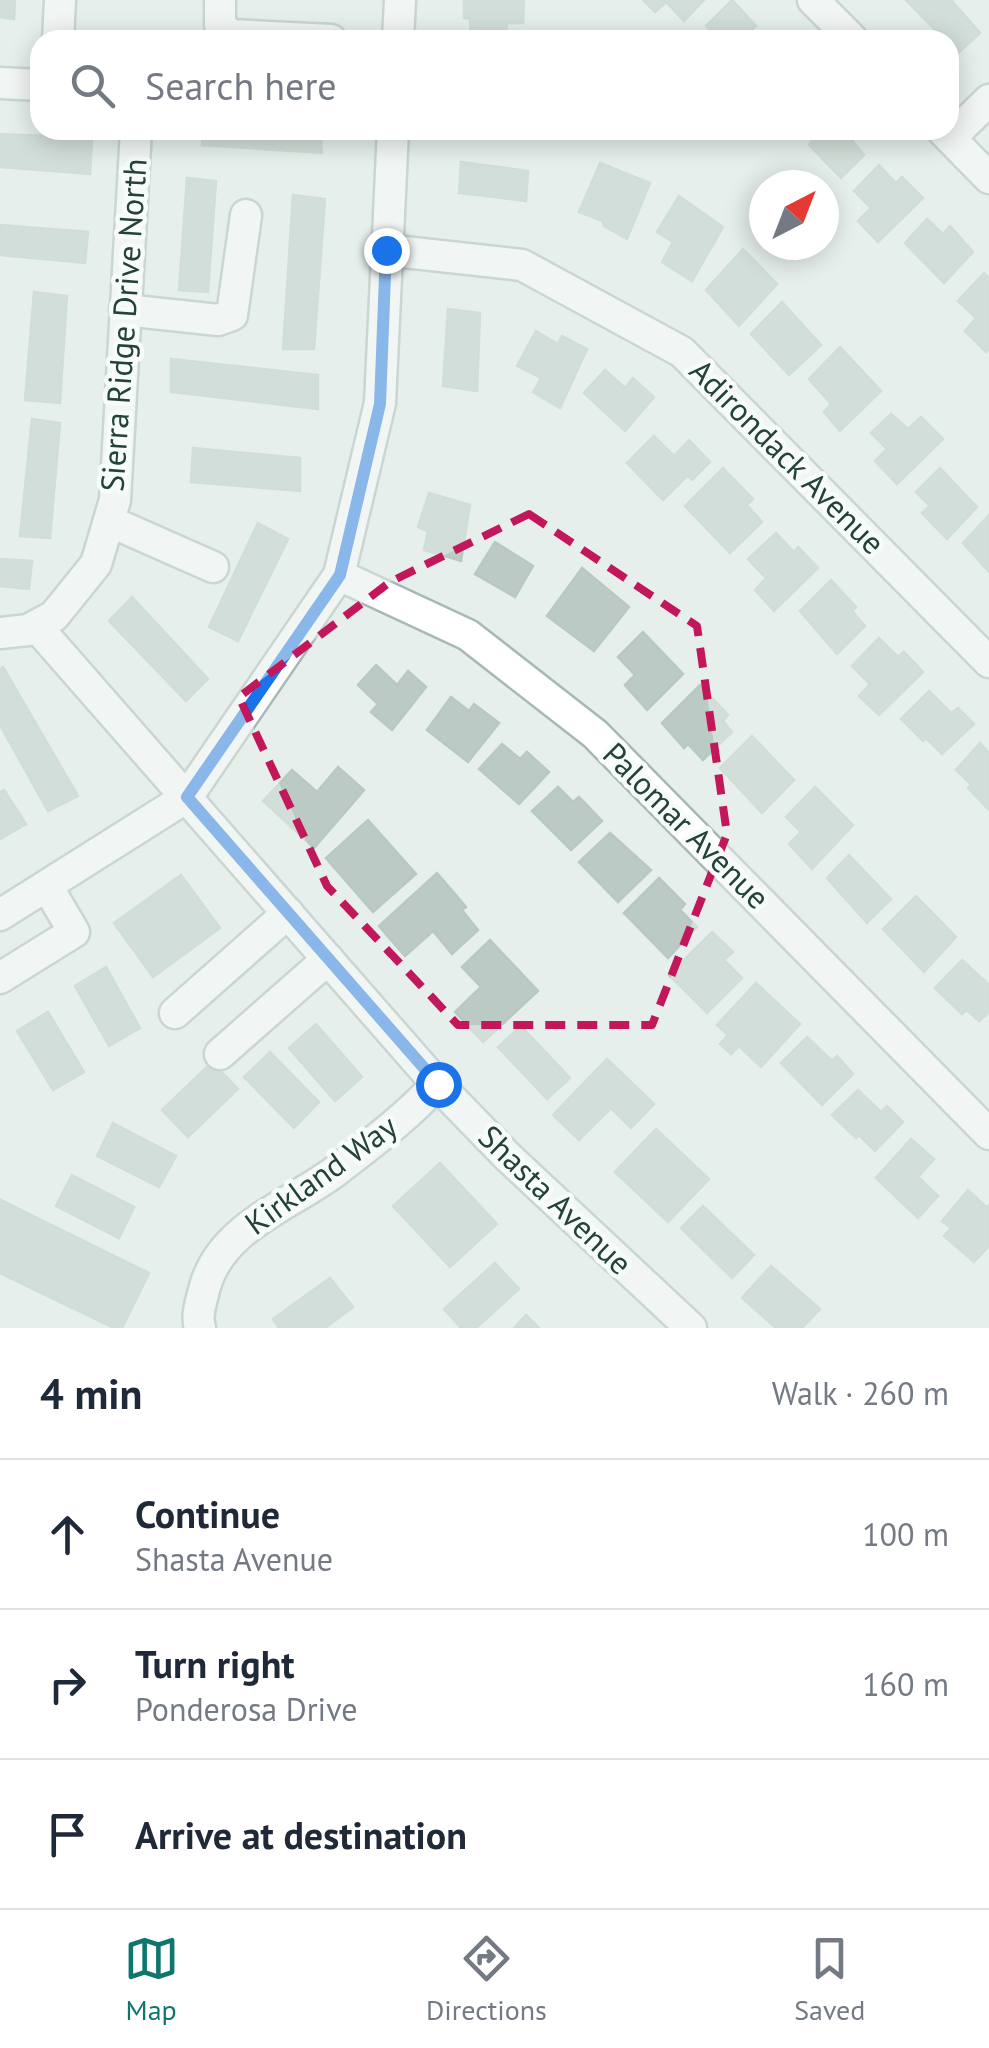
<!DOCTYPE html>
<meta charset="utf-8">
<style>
body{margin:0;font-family:"PT Sans",sans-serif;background:#f6f6f7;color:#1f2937}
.compass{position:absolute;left:749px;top:170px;width:90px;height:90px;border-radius:50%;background:#fff;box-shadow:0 5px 25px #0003;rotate:42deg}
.stop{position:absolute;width:30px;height:30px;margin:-22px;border:8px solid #1a73e8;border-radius:50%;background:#fff}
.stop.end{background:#1a73e8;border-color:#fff;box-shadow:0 2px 10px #0008}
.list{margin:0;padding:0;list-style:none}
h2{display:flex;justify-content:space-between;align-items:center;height:130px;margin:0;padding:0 40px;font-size:42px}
h2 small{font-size:32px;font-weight:400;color:#747a83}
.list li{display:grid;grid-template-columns:65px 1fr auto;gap:30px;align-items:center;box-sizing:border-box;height:150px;padding:0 40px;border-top:2px solid #e0e1e3}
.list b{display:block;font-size:38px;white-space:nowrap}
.list p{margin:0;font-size:32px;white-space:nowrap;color:#747a83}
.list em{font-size:32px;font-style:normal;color:#747a83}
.icon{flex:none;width:55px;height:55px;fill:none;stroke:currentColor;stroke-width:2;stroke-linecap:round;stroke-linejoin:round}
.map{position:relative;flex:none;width:989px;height:1328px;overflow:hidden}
.search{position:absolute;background:#fff;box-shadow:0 5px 25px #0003;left:30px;right:30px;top:30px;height:110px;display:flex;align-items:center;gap:25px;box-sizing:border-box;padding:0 35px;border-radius:30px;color:#747a83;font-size:38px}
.sheet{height:580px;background:#fff}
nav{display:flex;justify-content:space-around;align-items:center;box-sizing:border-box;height:140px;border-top:2px solid #e0e1e3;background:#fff;font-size:28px;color:#747a83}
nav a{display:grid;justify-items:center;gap:5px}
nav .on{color:#0f766e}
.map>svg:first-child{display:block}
.building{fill:#bbcac4;stroke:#b8c9c2;stroke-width:2.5}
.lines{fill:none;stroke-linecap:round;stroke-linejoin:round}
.minor-casing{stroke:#a8b8b2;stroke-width:35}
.minor{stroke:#fff;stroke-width:30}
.route{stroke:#1a73e8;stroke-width:12}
.marked{fill:none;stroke:#c2185b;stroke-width:8;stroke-dasharray:20 12;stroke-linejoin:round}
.labels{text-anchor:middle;stroke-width:9;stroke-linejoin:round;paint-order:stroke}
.street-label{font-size:32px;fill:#24423a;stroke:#f7fbf9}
</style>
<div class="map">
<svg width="989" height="1328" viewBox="0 0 989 1328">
<rect width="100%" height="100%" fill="#e6efeb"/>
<g class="building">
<polygon points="0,0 15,0 14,19 0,17"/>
<polygon points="464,0 524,0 523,23 507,23 506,40 471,40 470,19 464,18"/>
<polygon points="643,0 704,0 684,21 666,2 655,12"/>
<polygon points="732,0 756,26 748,33 754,40 710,39 714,34 706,26"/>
<polygon points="906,0 951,0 980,33 953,58 949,54 949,40 936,40 939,34"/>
<polygon points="203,130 320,130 322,153 202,145"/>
<polygon points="809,130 857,130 850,138 864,155 841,178 809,145 813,141 805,134"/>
<polygon points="0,134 92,138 90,174 0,167"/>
<polygon points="461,162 528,171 526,201 459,193"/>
<polygon points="600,163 650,183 627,239 604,226 603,221 579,212"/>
<polygon points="879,165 896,183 902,177 923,198 878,242 858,221 871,208 854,191"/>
<polygon points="187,178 216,181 208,292 179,290"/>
<polygon points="293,195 325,199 314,349 283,349"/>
<polygon points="679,196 723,227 692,281 662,262 673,242 657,232"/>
<polygon points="927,219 943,234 950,226 973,252 944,283 905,243"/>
<polygon points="0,225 88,232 85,263 0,255"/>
<polygon points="743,249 777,284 739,326 706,290"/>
<polygon points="984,273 989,278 989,349 986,352 965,331 976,318 958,301"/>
<polygon points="34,292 67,296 60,403 25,400"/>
<polygon points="782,302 821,345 789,375 751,334"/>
<polygon points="448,309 480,313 477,391 443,386"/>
<polygon points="536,331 558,344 562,336 587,349 560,408 533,392 541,378 517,366"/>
<polygon points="840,347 881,391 840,431 824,412 831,404 809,379"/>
<polygon points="171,359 318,375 318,409 171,392"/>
<polygon points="605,370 625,388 633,378 654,397 625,431 584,393"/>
<polygon points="891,414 908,429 921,417 943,439 897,484 875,461 887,449 871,433"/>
<polygon points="32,419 60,423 50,538 20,536"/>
<polygon points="654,436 674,456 689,440 710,462 692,480 688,475 663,500 627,463"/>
<polygon points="193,448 300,458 300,491 191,482"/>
<polygon points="723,468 753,499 747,505 762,522 730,553 685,506"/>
<polygon points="940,468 977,507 947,539 922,513 930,506 916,492"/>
<polygon points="429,493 470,505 461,561 424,550 428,531 418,527"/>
<polygon points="989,515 989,572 963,543"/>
<polygon points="258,523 288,539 238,641 209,627"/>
<polygon points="776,533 794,552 798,547 818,568 774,611 755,590 766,578 748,559"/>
<polygon points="495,542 533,566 515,597 475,574"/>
<polygon points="0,559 32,561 29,589 0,586"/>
<polygon points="582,568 629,607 594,651 547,616"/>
<polygon points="831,580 856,607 852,611 865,626 837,654 800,611"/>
<polygon points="132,597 208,679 186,701 109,621"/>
<polygon points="643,632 683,674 647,710 625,685 635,675 618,657"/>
<polygon points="879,638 898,657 904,652 923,672 879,715 859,696 870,684 852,666"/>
<polygon points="376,665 397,685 408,671 426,687 392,730 371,712 378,704 358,685"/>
<polygon points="3,667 78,796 48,811 0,725 0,669"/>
<polygon points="700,685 728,715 723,721 732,732 703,760 688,744 684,748 662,723"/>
<polygon points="929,691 951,713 958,708 974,724 942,754 926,738 923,741 901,719"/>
<polygon points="451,697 469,711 474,704 499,723 468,762 427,730"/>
<polygon points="752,736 794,780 762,813 720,768"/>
<polygon points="980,743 989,753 989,810 968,788 971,784 956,770"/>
<polygon points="502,744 520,759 527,752 549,772 519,804 479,769"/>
<polygon points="338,767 364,790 314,848 263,801 292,770 317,792"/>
<polygon points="558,787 573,802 579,797 602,821 571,850 532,811"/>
<polygon points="815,787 853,825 812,869 789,844 801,832 786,817"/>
<polygon points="4,790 26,824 0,839 0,792"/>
<polygon points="368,820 416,874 373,912 326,858"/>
<polygon points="610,833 651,870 618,902 579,862"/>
<polygon points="849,855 891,899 867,923 827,878"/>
<polygon points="437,873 466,907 462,910 478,930 452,954 433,931 405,956 379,926"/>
<polygon points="181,875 220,928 153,977 114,923"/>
<polygon points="659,878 685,904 680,910 697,927 668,958 624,913"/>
<polygon points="916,896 956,937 924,972 883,929"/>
<polygon points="712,932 733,952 724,960 742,978 707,1013 669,975"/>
<polygon points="490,940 538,991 483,1042 455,1012 481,987 462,967"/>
<polygon points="962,960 989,985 989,1012 979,1021 967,1010 962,1014 935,988"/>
<polygon points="106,967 140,1028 109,1046 75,986"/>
<polygon points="756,983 800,1024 761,1067 739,1046 731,1054 720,1044 728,1035 717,1025"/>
<polygon points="48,1012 84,1072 53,1090 17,1031"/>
<polygon points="316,1024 362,1077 335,1101 289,1048"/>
<polygon points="521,1026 570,1078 547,1099 498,1047"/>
<polygon points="807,1037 832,1061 837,1056 853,1074 822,1105 781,1063"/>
<polygon points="270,1052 319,1102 294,1128 244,1077"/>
<polygon points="607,1059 654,1104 631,1128 611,1108 579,1140 553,1115"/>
<polygon points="212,1062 238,1089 188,1137 162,1110"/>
<polygon points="858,1090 881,1112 887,1106 903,1122 875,1151 859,1135 856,1138 832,1115"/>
<polygon points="113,1123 176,1156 159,1187 97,1156"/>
<polygon points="656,1129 709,1179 668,1222 615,1172"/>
<polygon points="911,1139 934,1159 918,1177 938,1196 918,1218 876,1178"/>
<polygon points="440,1163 497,1224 450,1267 393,1206"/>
<polygon points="72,1175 134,1207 119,1238 56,1206"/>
<polygon points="968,1190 987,1208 989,1205 989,1246 974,1262 944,1236 951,1228 942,1221"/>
<polygon points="1,1200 149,1273 122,1328 114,1328 0,1273"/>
<polygon points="703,1206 754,1255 732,1278 681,1228"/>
<polygon points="495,1263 519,1289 476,1328 461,1328 444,1309"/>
<polygon points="771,1266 820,1309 802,1328 776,1328 742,1298"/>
<polygon points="330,1278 353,1307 325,1328 279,1328 273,1319"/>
<polygon points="526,1315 539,1328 514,1328"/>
</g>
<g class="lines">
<g class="minor-casing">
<g id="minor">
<polyline points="220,0 220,25 231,35 331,40"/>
<polyline points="813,0 853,40"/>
<polyline points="58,40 60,0"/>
<polyline points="398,40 400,0"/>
<polyline points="0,83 40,85"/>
<polyline points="942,130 989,178"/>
<polyline points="950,138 989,100"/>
<polyline points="386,250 522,265 682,352 989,662"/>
<polyline points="125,310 218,320 232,315 246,215"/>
<polyline points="109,521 213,567"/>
<polyline points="339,575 468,635 595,734 989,1134"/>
<polyline points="37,627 437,1084 508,1157 691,1328"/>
<polyline points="0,633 28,630 54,616 96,564 115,500 136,130"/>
<polyline points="0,915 187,797 339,575 380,403 393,130"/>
<polyline points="0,978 74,932 47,886"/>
<polyline points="175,1013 288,913"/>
<polyline points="220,1054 328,959"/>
<path d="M200 1328C196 1315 201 1303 204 1290 220 1226 290 1206 337 1170 372 1143 408 1116 437 1084"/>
</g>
</g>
<use href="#minor" class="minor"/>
</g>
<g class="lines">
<polyline class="route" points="386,250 380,404 340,575 187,797 438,1084"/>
</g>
<path d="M0 0H989V1328H0ZM529 514 697 626 727 834 652 1025H458L327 886 239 697 390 582Z" fill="#e6efeb" fill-opacity=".55" fill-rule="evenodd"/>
<path class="marked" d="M529 514 697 626 727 834 652 1025H458L327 886 239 697 390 582Z"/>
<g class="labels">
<g class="street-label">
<text transform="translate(124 325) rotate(-86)" y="11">Sierra Ridge Drive North</text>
<text transform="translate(787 457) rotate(45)" y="11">Adirondack Avenue</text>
<text transform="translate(686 826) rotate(45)" y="11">Palomar Avenue</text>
<text transform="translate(321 1175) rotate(-36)" y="11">Kirkland Way</text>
<text transform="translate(555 1200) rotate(44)" y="11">Shasta Avenue</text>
</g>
</g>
</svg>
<svg class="compass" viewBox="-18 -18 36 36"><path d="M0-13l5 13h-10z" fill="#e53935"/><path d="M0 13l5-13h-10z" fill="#747a83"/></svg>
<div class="stop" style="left:438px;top:1084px"></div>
<div class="stop end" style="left:386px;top:250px"></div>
<div class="search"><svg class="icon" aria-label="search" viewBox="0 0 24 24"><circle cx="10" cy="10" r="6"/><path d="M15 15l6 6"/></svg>Search here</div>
</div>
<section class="sheet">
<h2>4 min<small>Walk · 260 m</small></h2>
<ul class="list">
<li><svg class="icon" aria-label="ahead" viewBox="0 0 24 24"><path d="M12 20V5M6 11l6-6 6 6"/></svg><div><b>Continue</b><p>Shasta Avenue</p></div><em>100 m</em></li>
<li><svg class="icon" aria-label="right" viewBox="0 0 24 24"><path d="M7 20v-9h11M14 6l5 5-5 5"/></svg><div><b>Turn right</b><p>Ponderosa Drive</p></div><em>160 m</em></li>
<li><svg class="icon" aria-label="arrive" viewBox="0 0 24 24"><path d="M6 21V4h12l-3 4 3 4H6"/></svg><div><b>Arrive at destination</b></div></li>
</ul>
</section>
<nav>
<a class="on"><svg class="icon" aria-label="map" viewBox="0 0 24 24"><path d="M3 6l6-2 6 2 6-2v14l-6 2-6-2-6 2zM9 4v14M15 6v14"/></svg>Map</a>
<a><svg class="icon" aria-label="directions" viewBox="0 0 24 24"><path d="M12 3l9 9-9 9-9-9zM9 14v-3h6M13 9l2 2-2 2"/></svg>Directions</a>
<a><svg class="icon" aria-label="saved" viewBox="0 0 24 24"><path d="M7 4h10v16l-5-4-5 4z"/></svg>Saved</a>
</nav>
